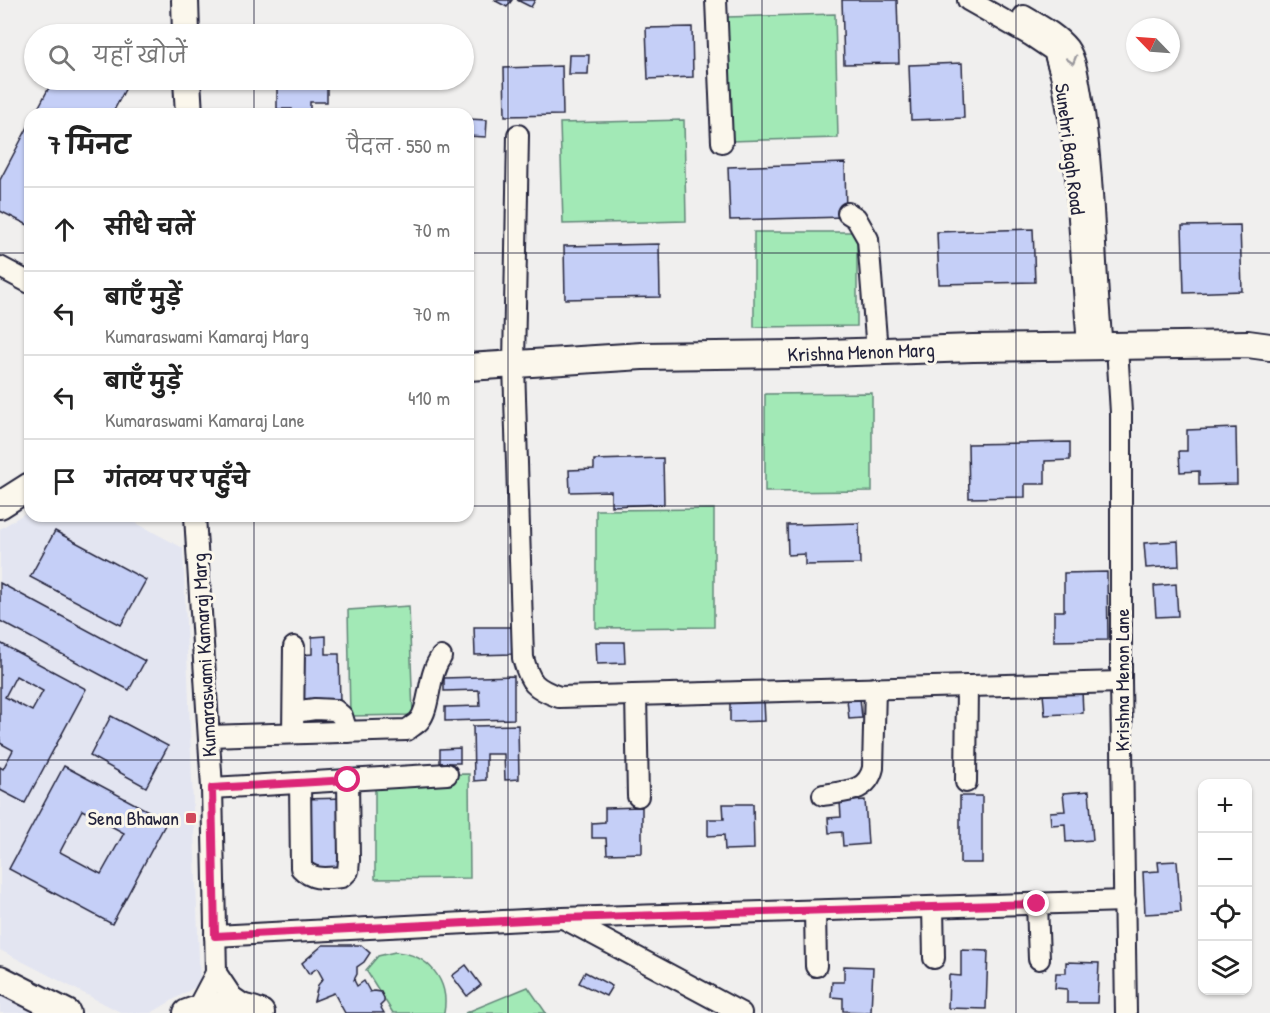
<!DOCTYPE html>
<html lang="hi">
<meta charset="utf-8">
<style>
body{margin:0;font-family:"Patrick Hand","Playpen Sans Deva",sans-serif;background:#f6f6f6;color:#222}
.controls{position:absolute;right:18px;bottom:18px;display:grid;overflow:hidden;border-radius:12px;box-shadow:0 2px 4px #0004}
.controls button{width:54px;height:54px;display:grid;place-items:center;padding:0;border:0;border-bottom:2px solid #e0e0e0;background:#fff;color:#222;font:30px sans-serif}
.compass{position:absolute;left:1126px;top:18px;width:54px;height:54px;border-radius:50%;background:#fff;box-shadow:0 2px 4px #0004;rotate:295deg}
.stop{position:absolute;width:18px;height:18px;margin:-14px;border:4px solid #db2777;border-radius:50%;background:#fff}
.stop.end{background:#db2777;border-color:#fff;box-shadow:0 2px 6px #0008}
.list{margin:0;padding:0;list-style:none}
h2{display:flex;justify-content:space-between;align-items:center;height:78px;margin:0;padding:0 24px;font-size:26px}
h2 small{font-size:20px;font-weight:400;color:#767676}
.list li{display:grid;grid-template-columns:39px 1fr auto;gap:18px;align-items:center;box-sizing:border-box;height:84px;padding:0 24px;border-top:2px solid #e0e0e0}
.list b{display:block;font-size:22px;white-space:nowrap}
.list p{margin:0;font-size:20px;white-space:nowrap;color:#767676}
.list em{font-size:20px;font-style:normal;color:#767676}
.icon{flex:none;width:33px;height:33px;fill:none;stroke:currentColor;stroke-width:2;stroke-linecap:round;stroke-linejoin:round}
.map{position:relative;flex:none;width:1270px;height:1013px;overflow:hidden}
.search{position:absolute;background:#fff;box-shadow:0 2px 4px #0004;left:24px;top:24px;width:450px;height:66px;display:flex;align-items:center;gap:15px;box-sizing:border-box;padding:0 21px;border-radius:33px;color:#767676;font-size:22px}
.panel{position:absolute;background:#fff;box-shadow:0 2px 4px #0004;left:24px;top:108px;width:450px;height:414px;border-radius:18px}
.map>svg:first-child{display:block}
.built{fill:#e3e5f1}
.green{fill:#a2e9b6;stroke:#628678;stroke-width:1.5}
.building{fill:#c5cff7;stroke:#22223b;stroke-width:1.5;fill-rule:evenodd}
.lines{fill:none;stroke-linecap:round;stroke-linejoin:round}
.minor-casing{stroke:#22223b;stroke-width:24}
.major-casing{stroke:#22223b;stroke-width:30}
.minor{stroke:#fbf7ec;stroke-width:20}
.major{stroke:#fbf7ec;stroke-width:26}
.oneway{stroke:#99979c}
.route{stroke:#db2777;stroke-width:8}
.grid{fill:none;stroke:#22223b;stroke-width:1.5;stroke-opacity:0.55}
.poi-dot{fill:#d1495b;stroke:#fbf7ec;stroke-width:2}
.labels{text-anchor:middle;stroke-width:6;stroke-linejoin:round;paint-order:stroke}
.street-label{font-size:20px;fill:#22223b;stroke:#fbf7ec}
.poi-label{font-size:20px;fill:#22223b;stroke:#fbf7ec;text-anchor:end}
</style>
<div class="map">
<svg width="1270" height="1013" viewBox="0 0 1270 1013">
<rect width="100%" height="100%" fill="#f0efee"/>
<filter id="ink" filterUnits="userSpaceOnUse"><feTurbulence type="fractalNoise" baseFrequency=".0167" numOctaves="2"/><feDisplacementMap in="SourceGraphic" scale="12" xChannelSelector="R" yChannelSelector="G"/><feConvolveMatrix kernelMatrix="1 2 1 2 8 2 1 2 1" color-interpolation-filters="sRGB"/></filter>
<g filter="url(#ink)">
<g class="built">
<polygon points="30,510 30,516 123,516 183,548 200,984 151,1013 122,1013 0,950 0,529"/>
<polygon points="0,992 40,1013 0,1013"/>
</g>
<g class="green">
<polygon points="835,14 838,138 730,141 727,17"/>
<polygon points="684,120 686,221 563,224 560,123"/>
<polygon points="754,232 857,232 857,326 754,327"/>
<polygon points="872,393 872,491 765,492 765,394"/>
<polygon points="714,509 714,627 596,628 596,510"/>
<polygon points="409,606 413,715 350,716 348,610"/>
<polygon points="469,774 470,878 375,879 375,775"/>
<path d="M395 952C428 954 450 980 444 1013H393L366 970 378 956Z"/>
<polygon points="528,987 546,1013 465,1013"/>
</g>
<g class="building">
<polygon points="494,0 512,0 507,7"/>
<polygon points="517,0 535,0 531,7"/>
<polygon points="842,0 897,0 899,63 844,64"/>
<polygon points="692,27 693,77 648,79 646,28"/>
<polygon points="569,55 589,55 588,74 568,74"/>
<polygon points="962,63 964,118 911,120 909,65"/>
<polygon points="562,66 563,115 505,116 504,68"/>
<polygon points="53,80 130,80 112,114 35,114"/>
<polygon points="277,80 327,80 327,102 310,102 310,114 292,114 292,109 277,109"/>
<polygon points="468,119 487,120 486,137 468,136"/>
<polygon points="30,123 30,226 0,211 0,180"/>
<polygon points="845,163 846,217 730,220 728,167"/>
<polygon points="1240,225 1242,291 1184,293 1182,226"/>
<polygon points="1033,229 1035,282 939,284 937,232"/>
<polygon points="659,244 660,297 565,299 564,246"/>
<polygon points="1236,428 1237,484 1199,485 1199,471 1180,472 1179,451 1187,451 1187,430"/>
<polygon points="1070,442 1070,460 1045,461 1045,484 1025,484 1025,497 969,498 968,444"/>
<polygon points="663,458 664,504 611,506 611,491 570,492 569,470 594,469 594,460"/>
<polygon points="859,523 860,564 805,565 805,554 788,555 787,525"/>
<polygon points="55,531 146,580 121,625 30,577"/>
<polygon points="1178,541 1179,566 1146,568 1144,543"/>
<polygon points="1107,572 1108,640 1054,641 1054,611 1064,611 1064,573"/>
<polygon points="0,583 145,661 129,690 0,621"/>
<polygon points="1176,584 1178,616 1156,617 1154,586"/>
<polygon points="474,627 512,627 513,654 475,655"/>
<polygon points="326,636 326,654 339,654 340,703 300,705 300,655 312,654 312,637"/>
<polygon points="596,642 624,642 625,663 597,664"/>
<path d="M0 643 86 689 25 803 0 790V767L3 769 13 750 0 743ZM16 676 43 691 32 711 5 697Z"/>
<polygon points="514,676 514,719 445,721 445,707 480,706 479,690 444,691 444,678"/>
<polygon points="1082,691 1083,713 1045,715 1043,694"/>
<polygon points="860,698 862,718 849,719 847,699"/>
<polygon points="730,700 764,700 765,721 730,722"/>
<polygon points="111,716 168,746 146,787 90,756"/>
<polygon points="518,725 519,779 505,780 504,754 486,754 486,780 474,781 473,726"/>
<polygon points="460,748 460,763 440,763 440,749"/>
<path d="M64 766 167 821 112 924 9 869ZM82 810 124 833 101 874 60 852Z"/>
<polygon points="1089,791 1093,840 1066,842 1065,824 1051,825 1050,812 1065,811 1063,793"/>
<rect x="960" y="796" width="22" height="67"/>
<polygon points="346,798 343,845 338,845 338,876 317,876 317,867 305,867 303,799"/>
<polygon points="865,800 868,844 843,846 842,832 829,833 828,818 841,817 840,802"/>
<polygon points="723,804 753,804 754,849 725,850 724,835 708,836 708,819 724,819"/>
<polygon points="642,807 642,853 607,854 606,838 592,838 592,823 605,822 605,808"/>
<polygon points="1177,861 1181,912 1145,914 1143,872 1159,871 1158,862"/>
<polygon points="323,945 361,945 370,953 364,962 357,967 357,974 354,980 357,986 364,981 370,992 374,991 381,992 384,998 384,1002 380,1006 384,1013 345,1013 334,993 314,1001 318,985 323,979 317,968 309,974 302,963"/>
<polygon points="961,950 988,951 986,1009 948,1008 949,975 961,976"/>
<polygon points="1066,962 1099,963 1097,1003 1067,1003 1067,989 1055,988 1056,973 1066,973"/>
<polygon points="466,965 481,985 467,996 452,976"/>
<polygon points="844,966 873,967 871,1012 843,1011 843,998 831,997 832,982 844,982"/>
<polygon points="585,972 612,986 606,996 579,983"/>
</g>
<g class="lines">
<g class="minor-casing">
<g id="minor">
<polyline points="716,0 722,142"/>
<polyline points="968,0 1030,35 1054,51 1062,78 1074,147 1088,347"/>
<path d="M1024 16C1039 25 1057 34 1068 48 1077 60 1080 91 1083 106 1095 186 1094 267 1102 347"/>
<path d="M518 135 514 365 523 658C530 683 534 688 559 697L1121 682"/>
<polyline points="848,213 856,218 868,239 877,351"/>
<polyline points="0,267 30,283"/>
<polyline points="1117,347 1121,413 1121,682 1126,1013"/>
<polyline points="195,516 212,788 216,973 232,997 248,1008"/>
<polyline points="636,695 638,796"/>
<polyline points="294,712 315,709 335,710 342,716 347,732"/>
<polyline points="293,733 294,647"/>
<path d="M209 736 407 730C411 727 416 724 419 721 431 707 427 676 441 657"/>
<polyline points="966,782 967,686"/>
<path d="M300 783 301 868C313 881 326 878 342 877L348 871 349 860 348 780"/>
<polyline points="212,788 447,774"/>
<path d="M823 795C845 791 867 793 873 768L875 688"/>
<polyline points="1037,904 1039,959"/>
<polyline points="933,907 934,958"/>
<polyline points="815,911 816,966"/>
<polyline points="565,919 741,1013"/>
<polyline points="215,936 563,918 1125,901"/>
<polyline points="197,1009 216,973"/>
</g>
</g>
<g class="major-casing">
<g id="major">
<polyline points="185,0 186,34"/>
<polyline points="187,80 189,114"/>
<polyline points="468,367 642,356 797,354 973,348 1248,344 1270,347"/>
<polyline points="0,505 30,486"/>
<polyline points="0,979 67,1013"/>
<path d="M187 1013C212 1002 236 1003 261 1013"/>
</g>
</g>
<use href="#minor" class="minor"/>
<use href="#major" class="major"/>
</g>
<defs><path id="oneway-chevron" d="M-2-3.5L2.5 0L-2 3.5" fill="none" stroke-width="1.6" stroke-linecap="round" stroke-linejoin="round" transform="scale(1.5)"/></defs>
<use class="oneway" href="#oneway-chevron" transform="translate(1072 60) rotate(74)"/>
</g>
<g class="lines" filter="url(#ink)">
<polyline class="route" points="348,780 212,788 215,936 563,918 1037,904"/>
</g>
<path class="grid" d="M254 0V34M508 0V1013M762 0V1013M1016 0V1013M254 80V114M0 253H30M468 253H1270M0 506H30M468 506H1270M254 516V1013M0 760H1270"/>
<rect class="poi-dot" x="185" y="812" width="12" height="12" rx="3"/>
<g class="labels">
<g class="street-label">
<text transform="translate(1070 149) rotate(83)" y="7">Sunehri Bagh Road</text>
<text transform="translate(861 352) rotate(-2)" y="7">Krishna Menon Marg</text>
<text transform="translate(204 655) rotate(-93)" y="7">Kumaraswami Kamaraj Marg</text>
<text transform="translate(1122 680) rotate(-90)" y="7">Krishna Menon Lane</text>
</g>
<g class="poi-label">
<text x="179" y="825">Sena Bhawan</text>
</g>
</g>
</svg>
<div class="controls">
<button>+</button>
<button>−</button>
<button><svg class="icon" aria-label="locate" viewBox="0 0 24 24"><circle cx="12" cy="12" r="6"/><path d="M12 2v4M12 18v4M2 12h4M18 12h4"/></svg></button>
<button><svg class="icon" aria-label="layers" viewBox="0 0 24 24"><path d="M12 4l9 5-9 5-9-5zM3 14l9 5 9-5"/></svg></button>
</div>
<svg class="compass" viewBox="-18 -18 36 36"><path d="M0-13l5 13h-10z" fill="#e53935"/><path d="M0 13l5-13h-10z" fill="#767676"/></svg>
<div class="stop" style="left:348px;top:780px"></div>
<div class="stop end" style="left:1037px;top:904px"></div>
<div class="search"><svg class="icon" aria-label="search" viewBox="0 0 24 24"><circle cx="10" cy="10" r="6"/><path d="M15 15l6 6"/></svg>यहाँ खोजें</div>
<section class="panel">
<h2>7 मिनट<small>पैदल · 550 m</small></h2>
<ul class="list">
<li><svg class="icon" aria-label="ahead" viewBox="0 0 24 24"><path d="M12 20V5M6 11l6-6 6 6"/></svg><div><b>सीधे चलें</b></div><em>70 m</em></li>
<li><svg class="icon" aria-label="left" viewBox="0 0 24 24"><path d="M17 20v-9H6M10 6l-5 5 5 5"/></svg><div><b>बाएँ मुड़ें</b><p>Kumaraswami Kamaraj Marg</p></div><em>70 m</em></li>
<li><svg class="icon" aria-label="left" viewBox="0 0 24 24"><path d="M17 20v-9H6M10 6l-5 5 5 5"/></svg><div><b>बाएँ मुड़ें</b><p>Kumaraswami Kamaraj Lane</p></div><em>410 m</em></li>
<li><svg class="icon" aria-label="arrive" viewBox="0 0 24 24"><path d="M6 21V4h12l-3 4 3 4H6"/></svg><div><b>गंतव्य पर पहुँचे</b></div></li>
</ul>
</section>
</div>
